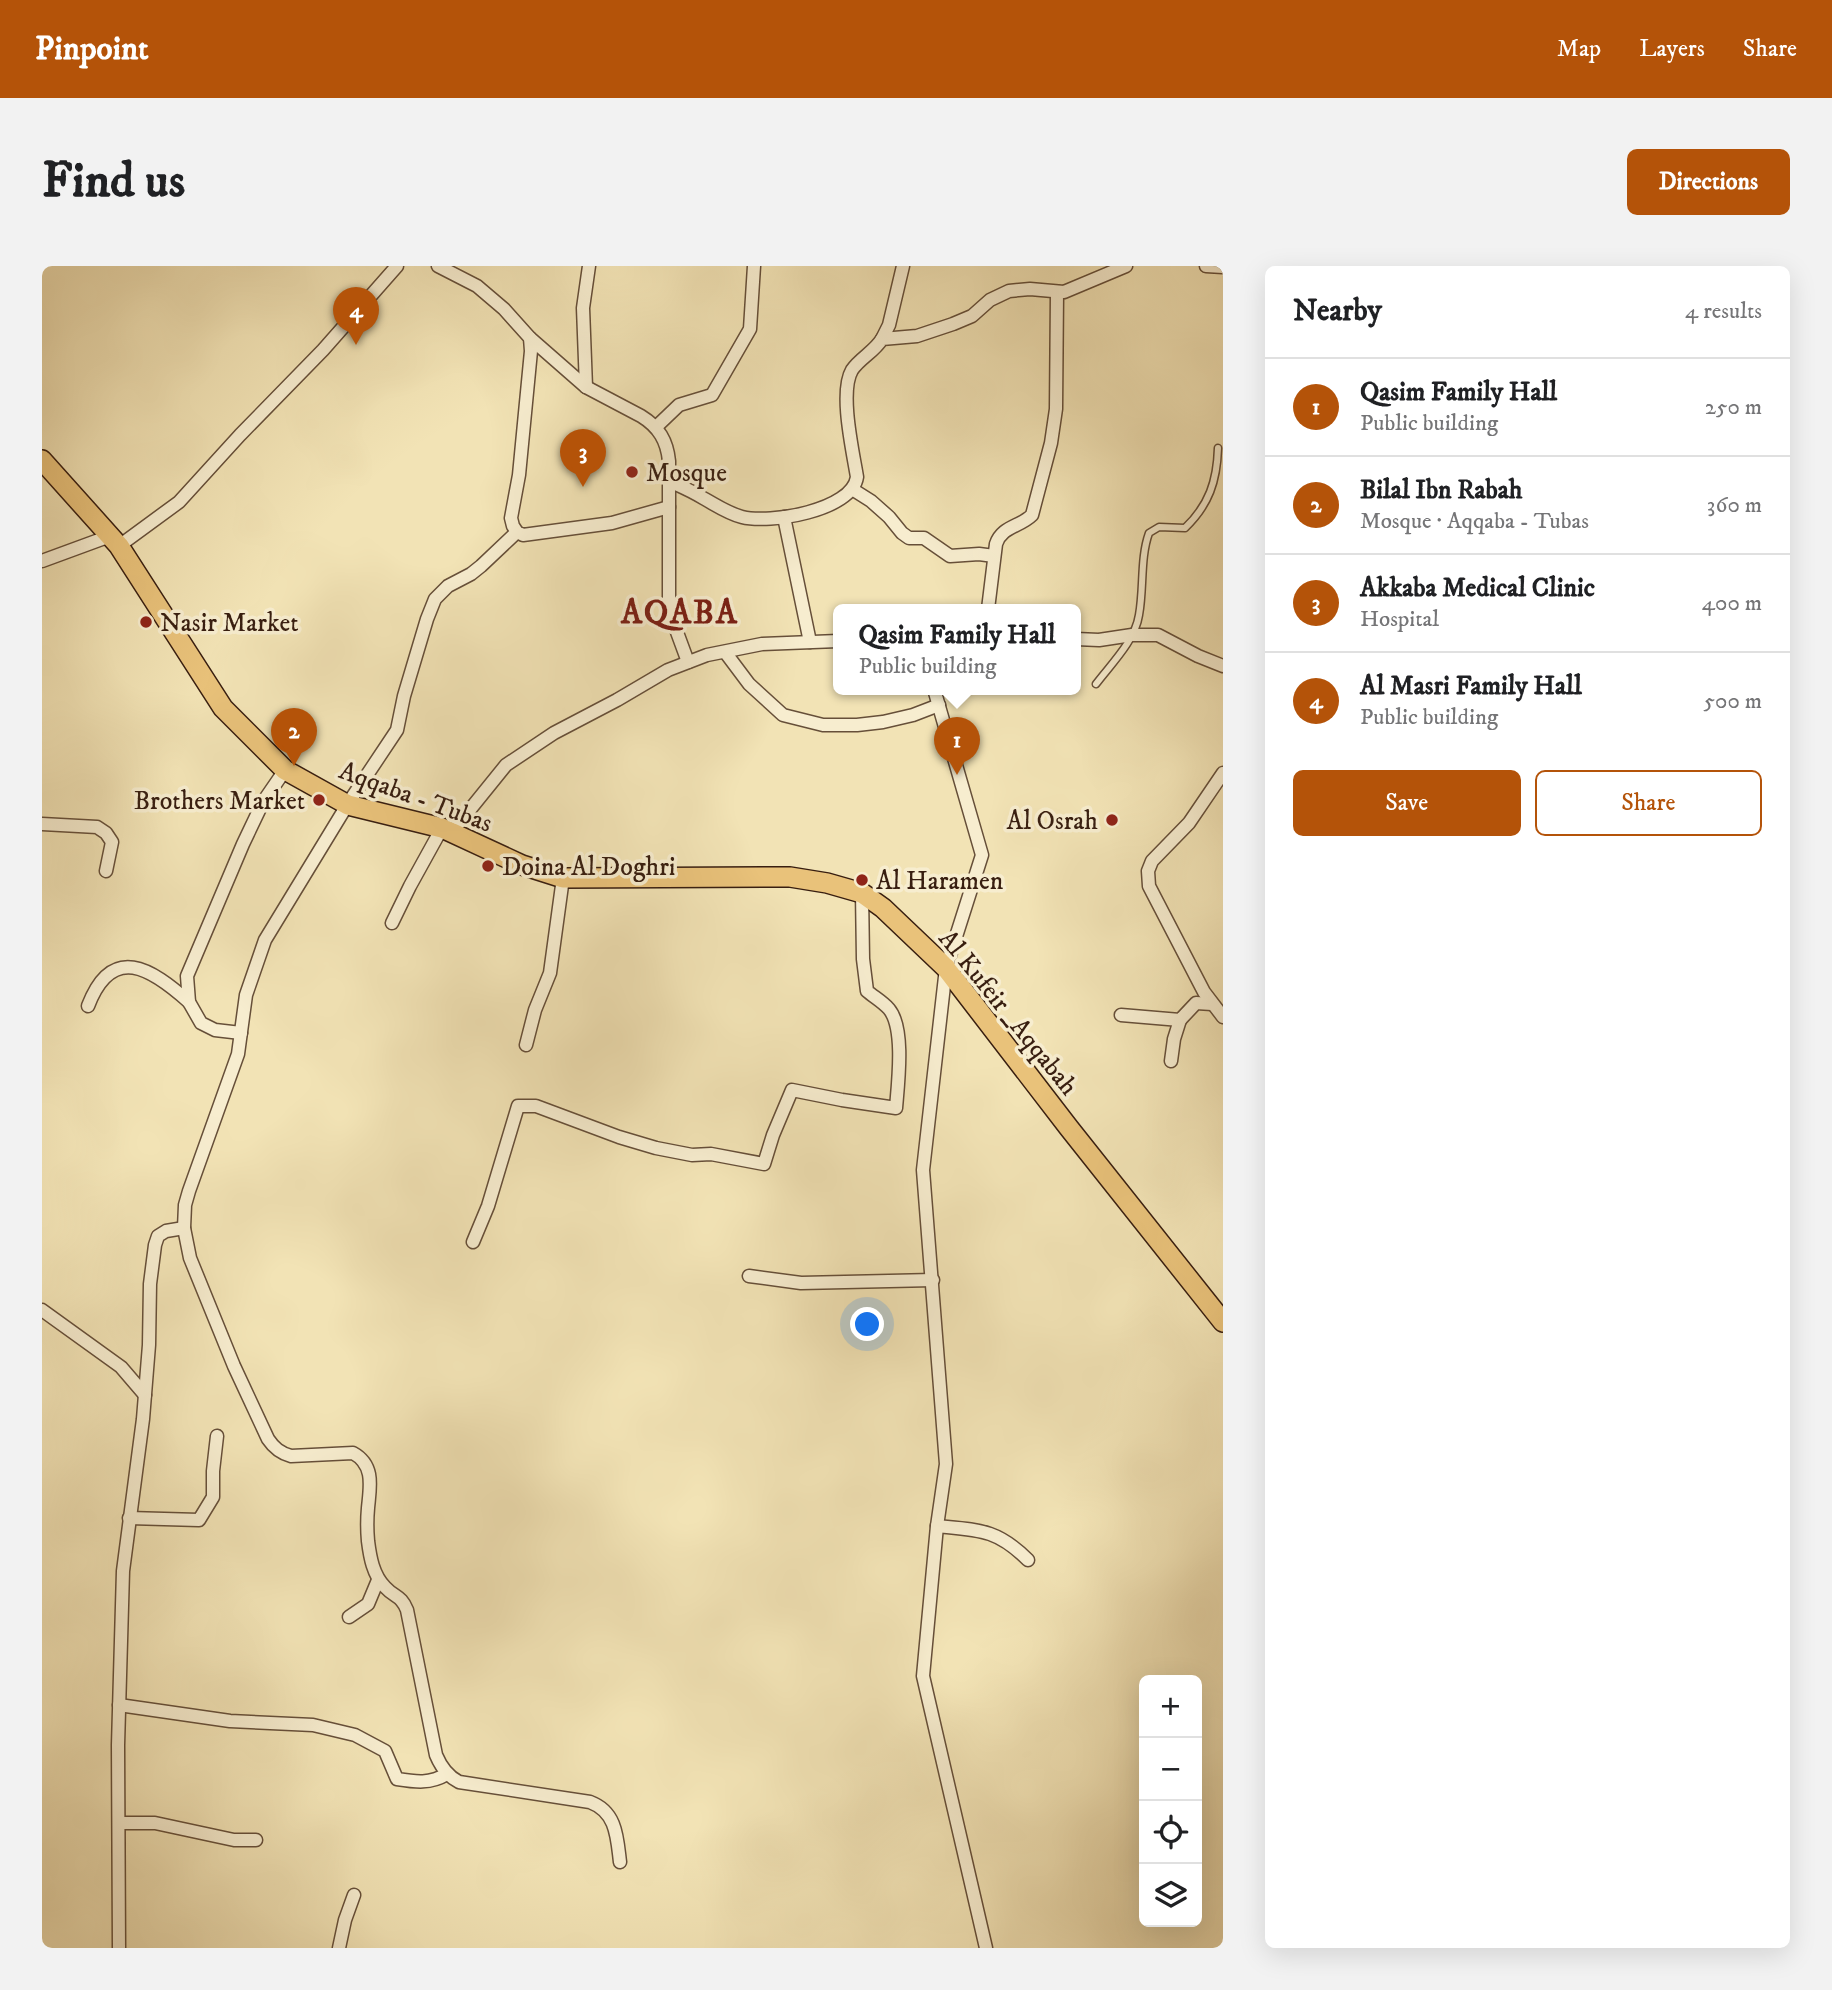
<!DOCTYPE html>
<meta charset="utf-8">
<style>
body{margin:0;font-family:"IM FELL DW Pica",serif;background:#f2f2f2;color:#202124}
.controls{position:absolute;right:21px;bottom:21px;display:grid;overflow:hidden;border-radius:10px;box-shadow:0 7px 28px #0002}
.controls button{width:63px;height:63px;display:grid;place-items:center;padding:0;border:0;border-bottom:2px solid #e0e0e0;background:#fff;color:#202124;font:35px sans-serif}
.you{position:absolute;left:826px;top:1059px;width:24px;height:24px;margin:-18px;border:5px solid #fff;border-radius:50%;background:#1a73e8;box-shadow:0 0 0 10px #1a73e833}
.badge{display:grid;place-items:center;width:46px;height:46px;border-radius:50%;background:#b45309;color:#fff;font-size:23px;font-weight:700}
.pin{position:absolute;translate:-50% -58px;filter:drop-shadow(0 2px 4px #0008)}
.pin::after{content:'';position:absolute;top:37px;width:24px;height:21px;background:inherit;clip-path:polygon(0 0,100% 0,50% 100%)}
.popup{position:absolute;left:791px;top:338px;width:248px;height:91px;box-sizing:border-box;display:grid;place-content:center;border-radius:10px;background:#fff;filter:drop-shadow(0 2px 5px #0005);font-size:23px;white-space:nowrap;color:#757577}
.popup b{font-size:26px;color:#202124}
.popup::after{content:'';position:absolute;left:50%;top:100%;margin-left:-14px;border:14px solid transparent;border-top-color:#fff}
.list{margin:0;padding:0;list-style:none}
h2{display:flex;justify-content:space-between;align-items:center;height:91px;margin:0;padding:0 28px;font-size:30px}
h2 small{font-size:23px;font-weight:400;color:#757577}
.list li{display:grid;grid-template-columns:46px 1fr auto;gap:21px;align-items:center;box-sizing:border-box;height:98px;padding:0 28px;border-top:2px solid #e0e0e0}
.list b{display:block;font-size:26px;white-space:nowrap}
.list p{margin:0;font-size:23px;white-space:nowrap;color:#757577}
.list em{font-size:23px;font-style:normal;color:#757577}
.actions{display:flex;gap:14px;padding:21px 28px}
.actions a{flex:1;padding:16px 0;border:2px solid #b45309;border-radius:10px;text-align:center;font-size:24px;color:#b45309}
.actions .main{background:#b45309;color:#fff}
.icon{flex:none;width:38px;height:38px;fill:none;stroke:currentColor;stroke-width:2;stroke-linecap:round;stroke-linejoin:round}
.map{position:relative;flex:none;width:1181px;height:1682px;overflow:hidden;border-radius:10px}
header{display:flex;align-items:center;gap:42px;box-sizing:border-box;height:98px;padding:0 35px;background:#b45309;color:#fff}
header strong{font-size:33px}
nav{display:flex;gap:38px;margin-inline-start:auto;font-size:24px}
.intro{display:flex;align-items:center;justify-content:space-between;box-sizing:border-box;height:168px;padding:0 42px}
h1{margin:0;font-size:49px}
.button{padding:18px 32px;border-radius:10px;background:#b45309;color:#fff;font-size:24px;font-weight:700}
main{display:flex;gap:42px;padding:0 42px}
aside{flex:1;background:#fff;border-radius:10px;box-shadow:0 7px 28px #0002}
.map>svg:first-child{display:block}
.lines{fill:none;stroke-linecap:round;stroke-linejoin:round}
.service-casing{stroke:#664f39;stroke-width:9}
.minor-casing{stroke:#664f39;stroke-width:15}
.primary-casing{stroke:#381e10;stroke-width:22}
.service{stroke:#f7edcf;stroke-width:6}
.minor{stroke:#f7edcf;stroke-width:12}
.primary{stroke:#e9c27a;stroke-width:19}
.poi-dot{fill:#8f2418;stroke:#f7edcf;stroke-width:2.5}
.labels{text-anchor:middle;stroke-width:7;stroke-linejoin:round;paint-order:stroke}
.poi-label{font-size:26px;fill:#381e10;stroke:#f7edcf;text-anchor:start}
.street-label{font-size:26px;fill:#381e10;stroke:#f7edcf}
.district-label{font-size:33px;font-weight:bold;letter-spacing:2px;fill:#7a1f14;stroke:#f7edcf}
</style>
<header>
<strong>Pinpoint</strong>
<nav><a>Map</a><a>Layers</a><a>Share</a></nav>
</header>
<div class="intro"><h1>Find us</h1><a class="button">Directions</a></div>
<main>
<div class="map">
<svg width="1181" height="1682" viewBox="0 0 1181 1682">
<rect width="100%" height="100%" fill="#f2e3b5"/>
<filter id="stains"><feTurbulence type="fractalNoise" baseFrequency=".00286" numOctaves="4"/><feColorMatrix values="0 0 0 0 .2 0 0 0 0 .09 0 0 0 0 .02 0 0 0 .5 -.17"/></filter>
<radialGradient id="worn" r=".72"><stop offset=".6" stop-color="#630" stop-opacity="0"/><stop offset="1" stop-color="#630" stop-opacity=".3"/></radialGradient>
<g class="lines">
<g class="service-casing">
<path id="service" d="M1054 418C1069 398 1093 375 1097 349 1102 322 1098 292 1107 267L1117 261 1143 262C1167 239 1175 215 1176 182"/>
</g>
<g class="minor-casing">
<g id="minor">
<polyline points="396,0 435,20 462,43 488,72 489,85 477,209 469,252 471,260 475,266 481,269 570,257 627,241"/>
<polyline points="1164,0 1181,1"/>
<path d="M488 72 544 121 599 150C617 161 625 175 627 195V332L632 358 646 396"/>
<polyline points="840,73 847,59 861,0"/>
<polyline points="544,121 541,42 547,0"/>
<polyline points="614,161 637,139 670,129 708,63 712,0"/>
<path d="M627 215C638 220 650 225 661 232 674 239 685 247 700 251 727 258 810 245 815 211 811 186 797 126 810 104 818 92 832 86 840 73L875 70 911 58 930 50 948 34 967 25 988 23 1022 26 1084 0"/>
<polyline points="810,223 829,235 847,251 860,267 867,272 882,272 908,290 937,288 952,290"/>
<polyline points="742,251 768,376"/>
<path d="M475 266 439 300 429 308 406 320 393 333 385 353 362 430 355 464 307 536 223 674 204 729 196 788 147 925 143 939 142 962 148 992 192 1100 226 1173C232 1182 238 1187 249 1190L311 1187C333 1199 328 1221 326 1242 325 1253 325 1264 326 1275 328 1291 331 1309 343 1321 353 1332 359 1329 365 1344L394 1489C399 1501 405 1510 417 1516L548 1536C575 1546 575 1572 578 1596"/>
<polyline points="77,280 137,236 198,169 281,84 355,0"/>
<polyline points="0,295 68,270"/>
<path d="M946 343 954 278C960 260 978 261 990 249L1009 177 1014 143 1015 27"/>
<polyline points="1034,373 1057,374 1090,369 1116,369 1156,390 1181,400"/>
<polyline points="683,386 707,418 741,449 781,459 815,459 841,456 871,449 897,439"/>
<polyline points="892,423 940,589 904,702 881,904 904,1198 895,1260 881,1410 944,1682"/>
<polyline points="1181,507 1147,557 1110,595 1106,605 1107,620 1162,726 1181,751"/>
<polyline points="0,558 55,561 64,567 70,576 64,605"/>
<polyline points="409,567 464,499 512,467 575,434 626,404 665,389 720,378 796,375"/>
<polyline points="350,657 368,620 400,562"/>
<path d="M46 740C70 677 109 702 147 736"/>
<polyline points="1079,749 1138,754 1154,737 1170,738"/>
<polyline points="199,767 173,764 159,757 147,736 145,710 201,578 221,536 243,504"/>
<polyline points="484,779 493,744 508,707 521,612"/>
<polyline points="1129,795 1132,773 1138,754"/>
<path d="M431 976 446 940 476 840H494L577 871 614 882 650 889 669 888 722 898 731 869 750 824 800 834 854 842C856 817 863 762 847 743 841 736 832 731 825 725L821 693 820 627"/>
<polyline points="707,1010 759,1017 891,1014"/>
<polyline points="0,1044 79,1101 103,1129"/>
<polyline points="87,1252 157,1254 171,1231 171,1205 175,1170"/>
<path d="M895 1260C937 1264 955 1263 986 1294"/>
<polyline points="307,1351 326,1338 336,1314"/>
<path d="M77 1439 188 1455 271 1459 313 1469 343 1485 355 1513C374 1516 388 1518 405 1508"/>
<polyline points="77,1557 113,1557 192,1574 214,1574"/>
<polyline points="77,1682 76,1479 81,1305 101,1153 107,1079 108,1018 113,979 116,970 124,965 142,962"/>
<polyline points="297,1682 303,1654 312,1629"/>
</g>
</g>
<g class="primary-casing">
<polyline id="primary" points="0,194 77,280 181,442 243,504 306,539 400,562 480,599 521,612 748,611 785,617 820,627 841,642 904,702 1027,862 1181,1056"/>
</g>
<use href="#service" class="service"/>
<use href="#minor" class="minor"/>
<use href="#primary" class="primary"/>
</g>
<g class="poi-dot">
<circle cx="590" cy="206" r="7"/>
<circle cx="104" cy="356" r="7"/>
<circle cx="277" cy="534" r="7"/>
<circle cx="1070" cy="554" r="7"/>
<circle cx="446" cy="600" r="7"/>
<circle cx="820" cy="614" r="7"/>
</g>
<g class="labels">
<g class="poi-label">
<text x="604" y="215">Mosque</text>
<text x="118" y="365">Nasir Market</text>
<text x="263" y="543" text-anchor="end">Brothers Market</text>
<text x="1056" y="563" text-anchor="end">Al Osrah</text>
<text x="460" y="609">Doina Al Doghri</text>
<text x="834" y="623">Al Haramen</text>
</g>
<g class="street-label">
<text transform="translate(374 530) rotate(20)" y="9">Aqqaba - Tubas</text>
<text transform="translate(967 746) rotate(51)" y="9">Al Kufeir _Aqqabah</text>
</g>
<g class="district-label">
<text x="638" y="357">AQABA</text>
</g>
</g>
<rect width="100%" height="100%" filter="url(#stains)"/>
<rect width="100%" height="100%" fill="url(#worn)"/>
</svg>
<div class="controls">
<button>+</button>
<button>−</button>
<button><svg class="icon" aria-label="locate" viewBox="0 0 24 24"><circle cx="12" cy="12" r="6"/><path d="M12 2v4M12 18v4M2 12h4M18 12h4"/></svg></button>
<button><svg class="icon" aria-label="layers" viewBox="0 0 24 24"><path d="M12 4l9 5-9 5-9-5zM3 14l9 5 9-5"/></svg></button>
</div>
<div class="you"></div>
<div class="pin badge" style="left:915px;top:509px">1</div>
<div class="popup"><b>Qasim Family Hall</b>Public building</div>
<div class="pin badge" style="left:252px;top:500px">2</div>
<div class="pin badge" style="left:541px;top:221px">3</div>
<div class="pin badge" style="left:314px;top:79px">4</div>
</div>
<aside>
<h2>Nearby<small>4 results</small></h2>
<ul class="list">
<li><span class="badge">1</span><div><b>Qasim Family Hall</b><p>Public building</p></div><em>250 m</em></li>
<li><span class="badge">2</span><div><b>Bilal Ibn Rabah</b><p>Mosque · Aqqaba - Tubas</p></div><em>360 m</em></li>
<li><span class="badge">3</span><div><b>Akkaba Medical Clinic</b><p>Hospital</p></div><em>400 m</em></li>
<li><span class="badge">4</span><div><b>Al Masri Family Hall</b><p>Public building</p></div><em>500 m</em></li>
</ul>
<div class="actions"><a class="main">Save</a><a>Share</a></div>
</aside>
</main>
